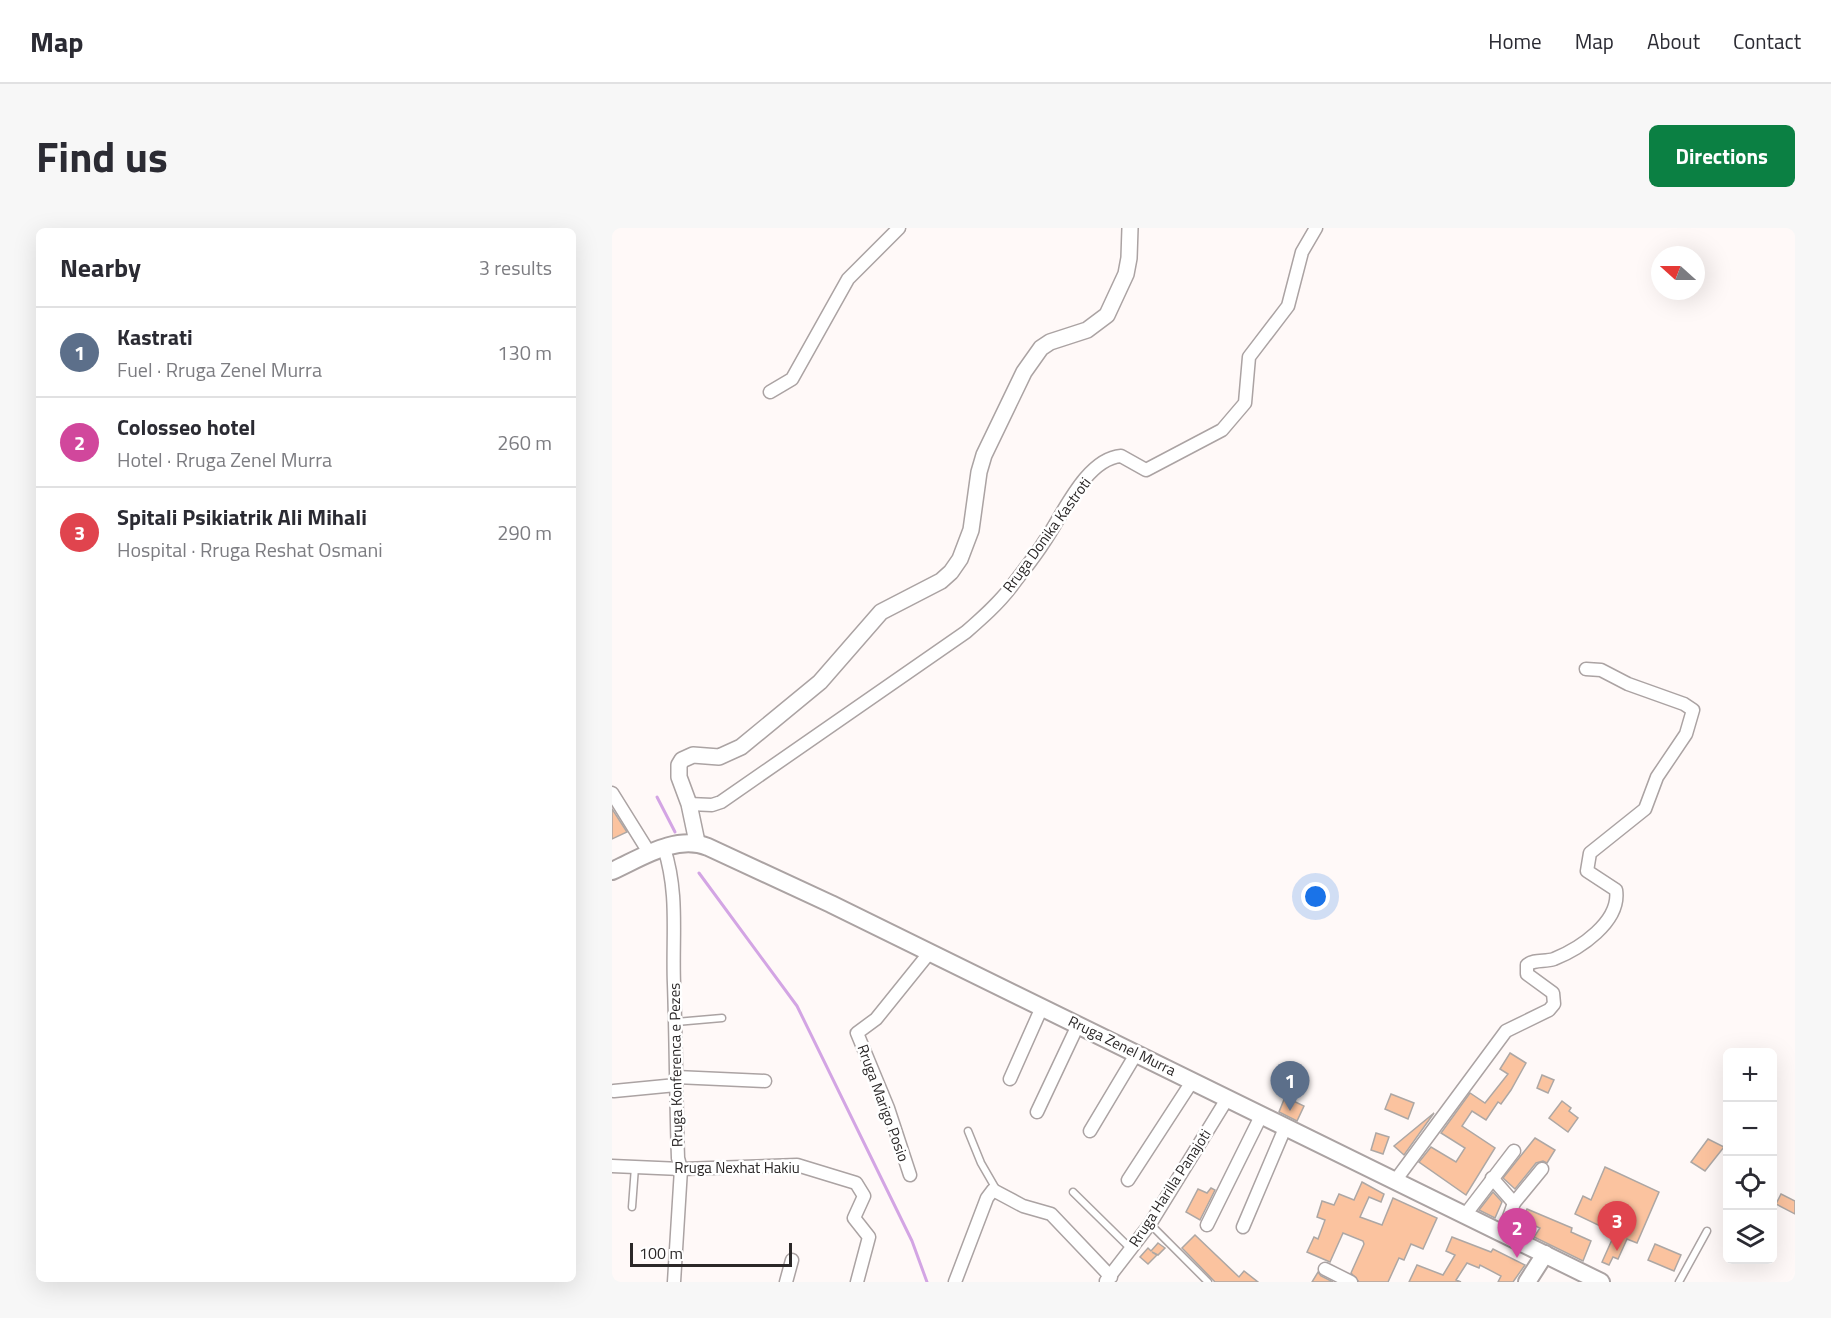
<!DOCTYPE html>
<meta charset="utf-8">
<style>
body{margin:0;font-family:"Titillium Web",sans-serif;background:#f7f7f7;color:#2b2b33}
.controls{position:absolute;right:18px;bottom:18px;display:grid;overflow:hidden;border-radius:9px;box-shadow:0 6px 24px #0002}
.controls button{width:54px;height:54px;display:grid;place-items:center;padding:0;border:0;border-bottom:2px solid #e1e1e2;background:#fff;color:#2b2b33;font:30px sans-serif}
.compass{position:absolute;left:1039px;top:18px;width:54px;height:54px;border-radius:50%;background:#fff;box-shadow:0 6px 24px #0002;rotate:291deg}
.scale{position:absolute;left:18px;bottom:15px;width:162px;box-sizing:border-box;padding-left:6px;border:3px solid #2b2828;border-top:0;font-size:16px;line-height:21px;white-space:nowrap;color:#2b2828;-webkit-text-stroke:4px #fff;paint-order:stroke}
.you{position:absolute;left:704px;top:669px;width:21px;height:21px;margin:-15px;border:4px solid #fff;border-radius:50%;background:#1a73e8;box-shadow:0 0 0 9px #1a73e833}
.badge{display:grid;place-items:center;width:39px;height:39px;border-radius:50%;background:#0b8043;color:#fff;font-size:20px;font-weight:700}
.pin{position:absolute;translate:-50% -50px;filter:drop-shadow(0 2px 3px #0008)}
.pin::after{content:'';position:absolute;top:32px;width:21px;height:18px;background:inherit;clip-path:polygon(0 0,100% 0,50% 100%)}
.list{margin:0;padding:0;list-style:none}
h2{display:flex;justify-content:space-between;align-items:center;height:78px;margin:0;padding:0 24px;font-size:26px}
h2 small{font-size:20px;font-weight:400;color:#7c7c81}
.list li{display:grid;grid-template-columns:39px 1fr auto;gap:18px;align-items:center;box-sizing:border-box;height:90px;padding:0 24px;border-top:2px solid #e1e1e2}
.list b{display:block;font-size:22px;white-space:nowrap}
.list p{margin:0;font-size:20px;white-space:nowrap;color:#7c7c81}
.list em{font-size:20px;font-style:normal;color:#7c7c81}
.icon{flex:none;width:33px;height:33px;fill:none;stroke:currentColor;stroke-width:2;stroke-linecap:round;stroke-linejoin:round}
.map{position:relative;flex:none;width:1183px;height:1054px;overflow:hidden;border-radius:9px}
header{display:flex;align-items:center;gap:36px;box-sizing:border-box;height:84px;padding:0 30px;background:#fff;border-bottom:2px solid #e1e1e2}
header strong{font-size:28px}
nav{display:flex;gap:33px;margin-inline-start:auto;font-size:21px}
.intro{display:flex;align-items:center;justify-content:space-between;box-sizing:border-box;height:144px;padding:0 36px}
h1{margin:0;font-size:42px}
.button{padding:15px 27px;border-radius:9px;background:#0b8043;color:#fff;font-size:21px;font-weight:700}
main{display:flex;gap:36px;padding:0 36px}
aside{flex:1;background:#fff;border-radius:9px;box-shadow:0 6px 24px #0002}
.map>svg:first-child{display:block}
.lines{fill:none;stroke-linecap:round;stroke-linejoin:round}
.stream{stroke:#d3a5e4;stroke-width:3}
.building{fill:#fbc39f;stroke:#ada7a4;stroke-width:1.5}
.service-casing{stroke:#aba3a3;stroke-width:9}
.minor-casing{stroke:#aba3a3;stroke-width:15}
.tertiary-casing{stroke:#aba3a3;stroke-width:18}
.secondary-casing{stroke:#aba3a3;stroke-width:20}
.service{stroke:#fff;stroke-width:6}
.minor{stroke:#fff;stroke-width:12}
.tertiary{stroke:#fff;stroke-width:15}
.secondary{stroke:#fff;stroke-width:16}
.labels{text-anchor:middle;stroke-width:5;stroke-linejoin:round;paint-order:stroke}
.street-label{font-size:15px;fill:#2b2828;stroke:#fff}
</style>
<header>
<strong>Map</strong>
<nav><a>Home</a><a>Map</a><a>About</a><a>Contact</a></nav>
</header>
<div class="intro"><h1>Find us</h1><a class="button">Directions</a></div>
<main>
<aside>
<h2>Nearby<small>3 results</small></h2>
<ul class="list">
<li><span class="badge" style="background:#5c6f8a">1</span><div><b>Kastrati</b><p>Fuel · Rruga Zenel Murra</p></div><em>130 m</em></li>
<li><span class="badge" style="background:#d1479c">2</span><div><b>Colosseo hotel</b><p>Hotel · Rruga Zenel Murra</p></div><em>260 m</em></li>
<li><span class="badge" style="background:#e0444e">3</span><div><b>Spitali Psikiatrik Ali Mihali</b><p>Hospital · Rruga Reshat Osmani</p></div><em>290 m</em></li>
</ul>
</aside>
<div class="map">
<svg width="1183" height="1054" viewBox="0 0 1183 1054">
<rect width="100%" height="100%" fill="#fff9f8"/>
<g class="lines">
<g class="stream">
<polyline points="45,569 63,604"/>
<polyline points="87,645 185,778 300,1013 315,1054"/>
</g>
</g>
<g class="building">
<polygon points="0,581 15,604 0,611"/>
<polygon points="898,825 914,835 899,862 889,876 886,874 874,892 860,883 850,898 883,920 854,967 807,934 819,919 844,934 853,920 829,905 858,865 873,875 896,846 888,841"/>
<polygon points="930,847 942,852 936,865 925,860"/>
<polygon points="779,866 802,875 796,891 773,881"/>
<polygon points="673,869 692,878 685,893 667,884"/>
<polygon points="950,873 959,880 957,883 966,890 956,904 937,890"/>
<polygon points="822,885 792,927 782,918"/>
<polygon points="764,905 777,909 771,926 759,922"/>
<polygon points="923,910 943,922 935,935 931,933 924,935 903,961 891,950"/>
<polygon points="1096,911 1112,919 1093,943 1079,934"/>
<polygon points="993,939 1047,964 1025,1015 1015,1011 1006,1031 1001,1029 997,1037 990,1034 1003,1005 963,986 971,968 979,972"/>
<polygon points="750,954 772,966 769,974 757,969 748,989 770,997 781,970 825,990 811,1021 799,1016 792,1032 787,1030 776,1054 747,1054 739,1045 752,1016 751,1013 731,1005 718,1034 695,1024 702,1009 706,1011 713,992 705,989 710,973 722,977 727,966 742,972"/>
<polygon points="599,960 603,962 588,992 574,984 586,961 595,965"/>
<polygon points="881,964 890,974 883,990 867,982"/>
<polygon points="1169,966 1183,973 1183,986 1164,976"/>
<polygon points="915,981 960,1000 959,1004 979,1013 971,1033 922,1009 928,1000 910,992"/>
<polygon points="583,1007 627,1049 632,1043 646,1054 603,1054 570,1020"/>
<polygon points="840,1009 879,1024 881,1021 913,1037 901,1054 886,1054 889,1048 868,1037 867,1040 855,1035 844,1052 849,1054 797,1054 805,1037 831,1047 843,1027 834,1023"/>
<polygon points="546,1015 553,1020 546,1027 540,1024 545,1027 536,1036 528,1029 536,1020 539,1023"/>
<polygon points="1043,1016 1069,1027 1062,1043 1036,1032"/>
<polygon points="706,1044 709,1048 721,1054 700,1054"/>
</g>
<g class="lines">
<g class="service-casing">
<g id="service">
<polyline points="64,794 110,790"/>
<polyline points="356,903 369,935 384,961"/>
<polyline points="461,964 519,1021"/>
<polyline points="20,979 23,939"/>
<polyline points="538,996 596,1054"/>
<polyline points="1067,1054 1095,1003"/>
</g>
</g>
<g class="minor-casing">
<g id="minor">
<polyline points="158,164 180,151 236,51 287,0"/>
<polyline points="0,565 38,626"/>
<path d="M77 576 100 577 109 574 354 404C370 390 386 376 399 359 410 344 422 330 432 314 450 289 473 231 509 228L534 242 610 202 633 175 637 129 676 78 690 24 704 0"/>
<path d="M52 620C67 666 60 709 62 756 64 814 64 872 66 930L69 941 62 1054"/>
<polyline points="64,849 153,853"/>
<polyline points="398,851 430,779"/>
<polyline points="2,863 64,857"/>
<polyline points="425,884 466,797"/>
<polyline points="478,903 524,826"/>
<polyline points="0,938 69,941 185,937 244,955 252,968 242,990 257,1009 245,1054"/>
<polyline points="298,947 276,880 245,805 264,791 318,724"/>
<polyline points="880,950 902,975"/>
<polyline points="516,952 581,852"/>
<path d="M783 953 894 803 937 782 942 776 941 765 915 746V737C922 731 933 734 942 731 967 721 1009 694 1004 662L975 643 978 625 1033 581 1045 549 1074 506 1081 482 1072 476 1016 456 989 442 974 441"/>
<polyline points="853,987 902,923"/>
<polyline points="595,997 649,888"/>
<polyline points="631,999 673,900"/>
<polyline points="891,1006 902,975 930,941"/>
<polyline points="713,1041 739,1054"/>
<polyline points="494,1053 538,996 615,871"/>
<polyline points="174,1054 180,1032"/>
<polyline points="343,1054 375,970 381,962 411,978 439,986 499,1049"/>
</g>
</g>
<g class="tertiary-casing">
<polyline id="tertiary" points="85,614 77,576 67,549 67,537 70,532 81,527 107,529 129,519 208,454 269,384 329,353 339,344 348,331 359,302 367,244 372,227 412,144 429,120 438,114 475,102 495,87 514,46 517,30 518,0"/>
</g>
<g class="secondary-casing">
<g id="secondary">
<path d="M0 643C29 630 64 606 96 619L219 676 989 1054"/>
<polyline points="915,1054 933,1026"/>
</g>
</g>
<use href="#service" class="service"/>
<use href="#minor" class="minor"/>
<use href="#tertiary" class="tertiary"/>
<use href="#secondary" class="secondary"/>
</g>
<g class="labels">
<g class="street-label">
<text transform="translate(435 307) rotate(-54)" y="5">Rruga Donika Kastroti</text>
<text transform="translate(510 818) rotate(26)" y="5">Rruga Zenel Murra</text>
<text transform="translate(64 837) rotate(-91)" y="5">Rruga Konferenca e Pezes</text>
<text transform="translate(271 875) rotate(70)" y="5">Rruga Marigo Posio</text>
<text x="125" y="945">Rruga Nexhat Hakiu</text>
<text transform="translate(558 960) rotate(-57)" y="5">Rruga Harilla Panajoti</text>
</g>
</g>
</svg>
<div class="controls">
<button>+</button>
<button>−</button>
<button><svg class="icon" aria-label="locate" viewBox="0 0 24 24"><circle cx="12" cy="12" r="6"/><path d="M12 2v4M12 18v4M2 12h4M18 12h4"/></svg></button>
<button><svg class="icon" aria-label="layers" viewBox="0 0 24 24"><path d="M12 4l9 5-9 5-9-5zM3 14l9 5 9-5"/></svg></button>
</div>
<svg class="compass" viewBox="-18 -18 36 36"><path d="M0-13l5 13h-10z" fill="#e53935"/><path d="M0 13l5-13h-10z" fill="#7c7c81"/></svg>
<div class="scale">100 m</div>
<div class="you"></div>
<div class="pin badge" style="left:678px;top:883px;background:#5c6f8a">1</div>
<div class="pin badge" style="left:905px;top:1030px;background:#d1479c">2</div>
<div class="pin badge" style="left:1005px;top:1023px;background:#e0444e">3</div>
</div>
</main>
